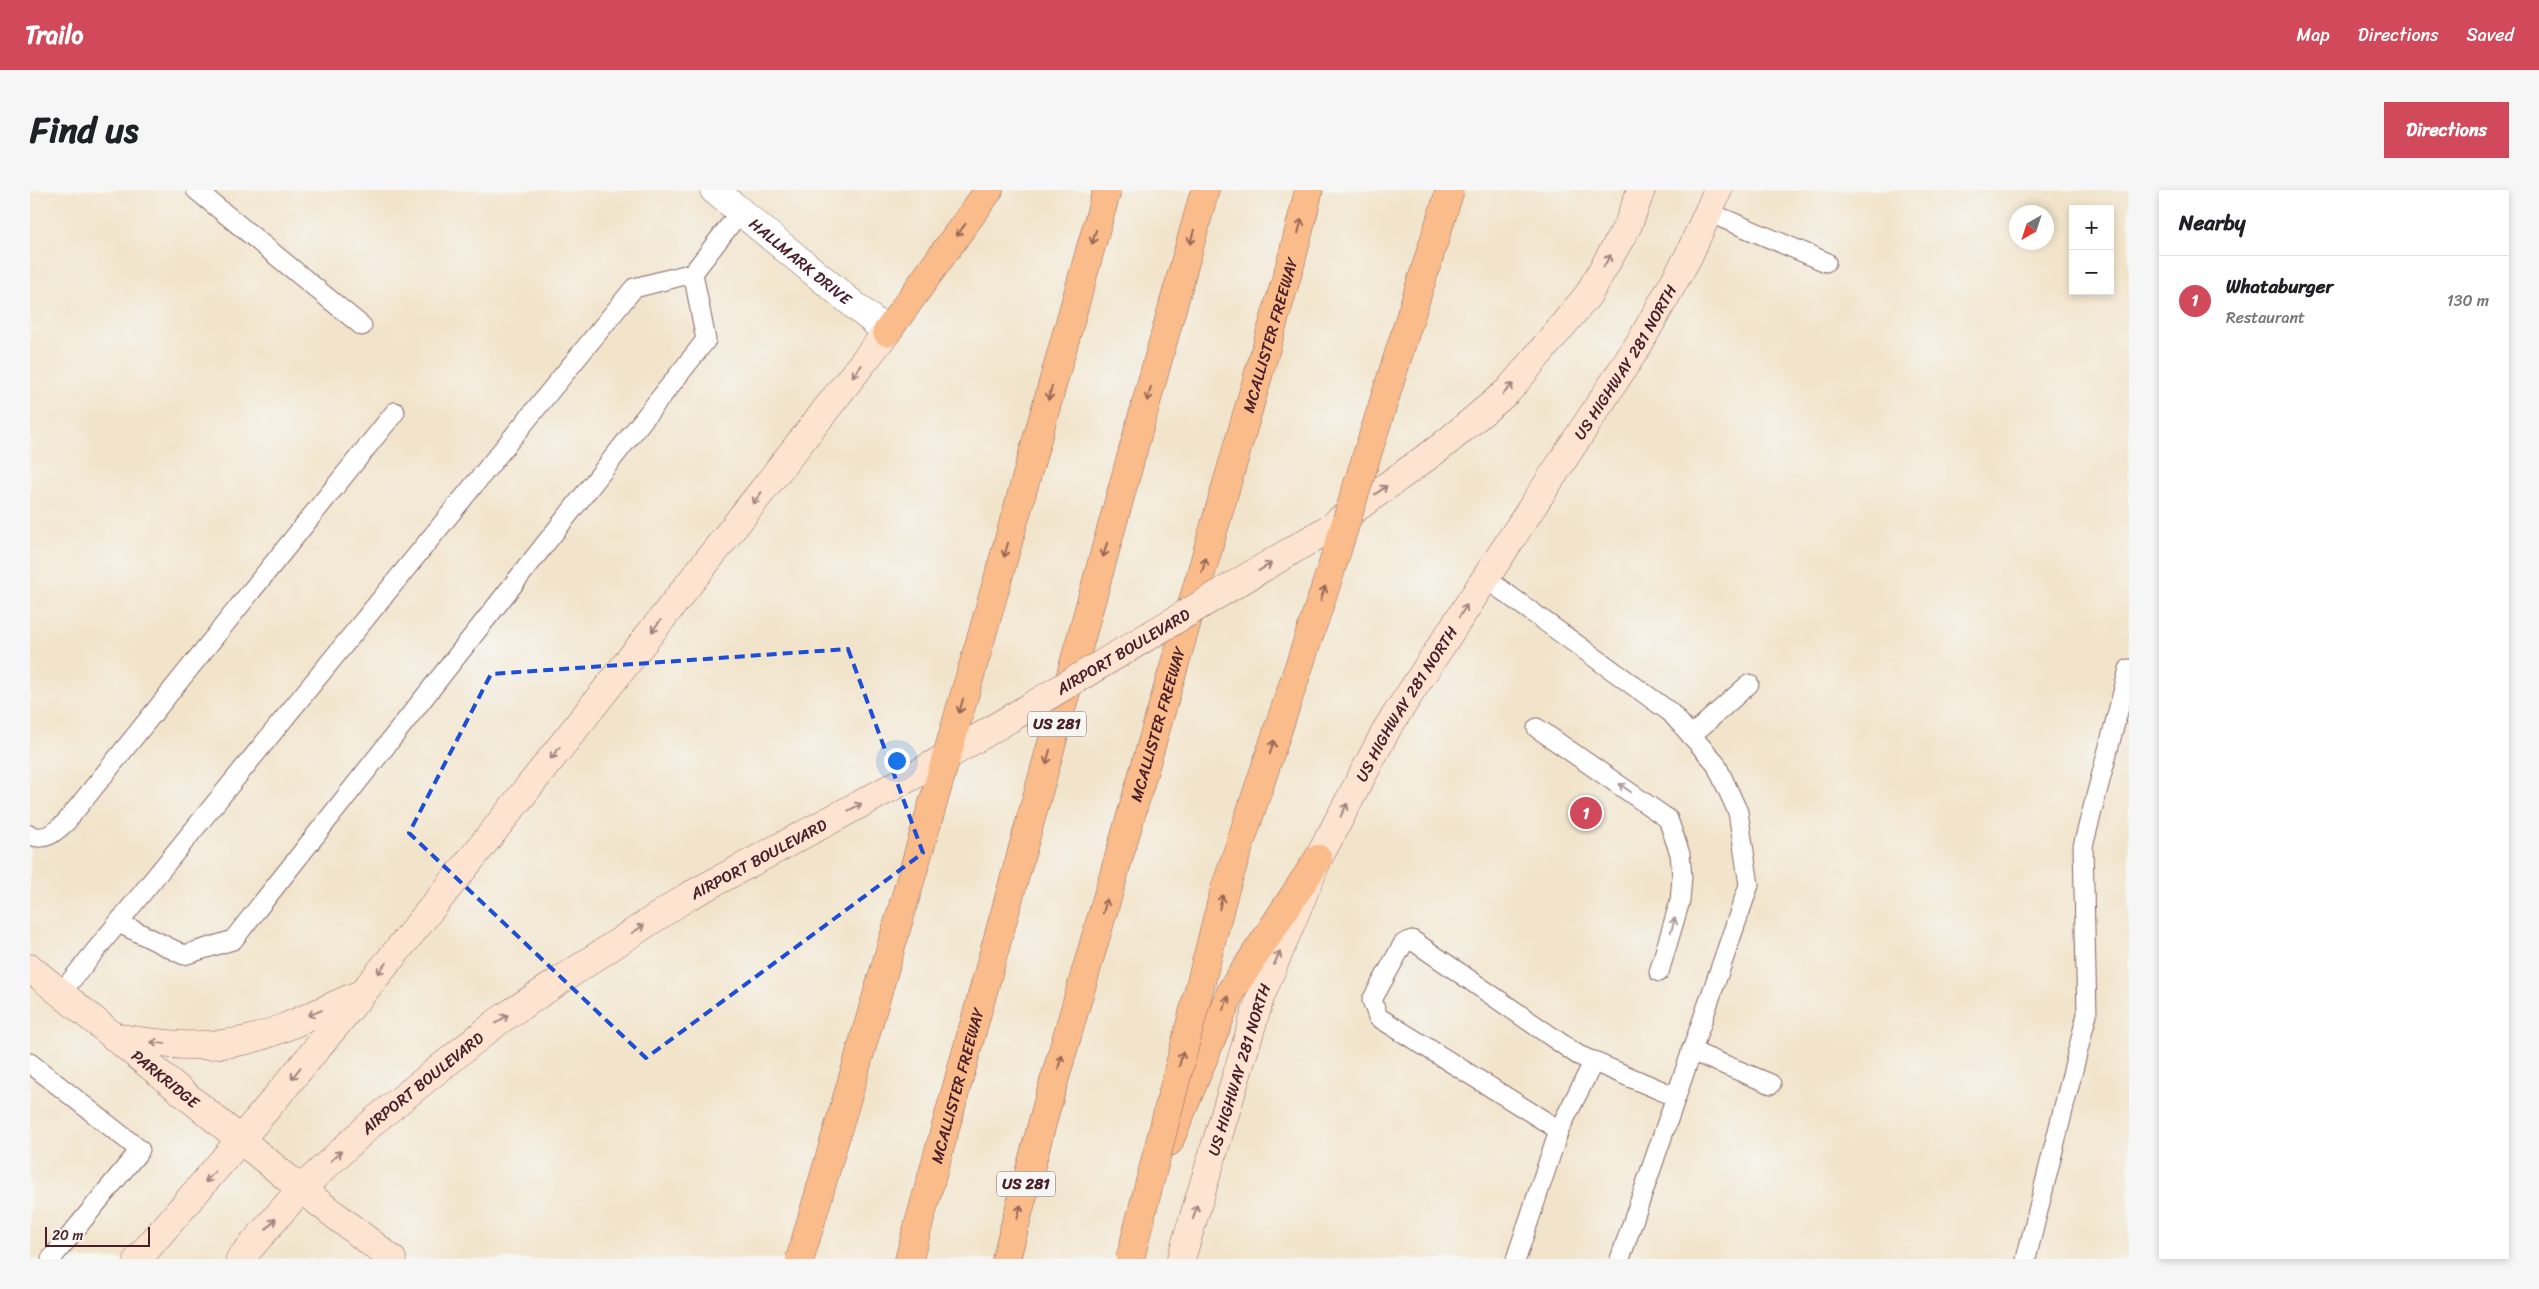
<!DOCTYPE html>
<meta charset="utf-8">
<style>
body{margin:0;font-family:Sriracha,sans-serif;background:#f6f6f6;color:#202124}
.controls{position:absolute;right:15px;top:15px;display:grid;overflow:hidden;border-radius:0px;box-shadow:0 2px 8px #0003}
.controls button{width:45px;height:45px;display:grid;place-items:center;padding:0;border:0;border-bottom:1px solid #e0e0e0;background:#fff;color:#202124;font:25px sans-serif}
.compass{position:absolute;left:1979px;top:15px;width:45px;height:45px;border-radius:50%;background:#fff;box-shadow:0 2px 8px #0003;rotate:219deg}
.scale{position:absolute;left:15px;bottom:12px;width:105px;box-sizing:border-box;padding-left:5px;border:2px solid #4a1f2b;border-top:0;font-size:14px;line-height:18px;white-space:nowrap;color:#4a1f2b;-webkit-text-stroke:4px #f6f6f2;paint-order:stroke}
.you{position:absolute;left:866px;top:570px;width:18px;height:18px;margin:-12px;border:4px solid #fff;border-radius:50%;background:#1a73e8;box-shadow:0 0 0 8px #1a73e833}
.badge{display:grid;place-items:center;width:32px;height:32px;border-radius:50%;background:#d1495b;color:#fff;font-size:16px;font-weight:700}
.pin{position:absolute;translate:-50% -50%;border:2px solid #fff;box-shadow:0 1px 5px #0006}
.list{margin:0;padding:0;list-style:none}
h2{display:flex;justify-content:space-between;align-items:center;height:65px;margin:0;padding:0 20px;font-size:21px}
h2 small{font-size:16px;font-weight:400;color:#757577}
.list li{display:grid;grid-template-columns:32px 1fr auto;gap:15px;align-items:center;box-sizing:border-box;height:90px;padding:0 20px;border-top:1px solid #e0e0e0}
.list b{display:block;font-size:19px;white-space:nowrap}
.list p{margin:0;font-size:16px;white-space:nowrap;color:#757577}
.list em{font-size:16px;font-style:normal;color:#757577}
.map{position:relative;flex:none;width:2099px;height:1069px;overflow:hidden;border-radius:0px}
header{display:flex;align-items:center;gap:30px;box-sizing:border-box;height:70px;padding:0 25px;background:#d1495b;color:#fff}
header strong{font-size:24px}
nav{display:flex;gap:28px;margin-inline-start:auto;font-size:18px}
.intro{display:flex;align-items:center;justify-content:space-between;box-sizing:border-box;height:120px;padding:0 30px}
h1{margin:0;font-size:35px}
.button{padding:12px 22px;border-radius:0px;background:#d1495b;color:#fff;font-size:18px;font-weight:700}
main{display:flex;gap:30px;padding:0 30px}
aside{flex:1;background:#fff;border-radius:0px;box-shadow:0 2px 8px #0003}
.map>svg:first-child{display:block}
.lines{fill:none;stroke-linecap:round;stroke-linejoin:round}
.lane-casing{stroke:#856463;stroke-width:21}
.street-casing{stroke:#856463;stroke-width:29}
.secondary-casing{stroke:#856463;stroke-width:29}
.highway-casing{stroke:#856463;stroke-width:29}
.lane{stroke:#fff;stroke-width:19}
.street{stroke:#fff;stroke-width:28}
.secondary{stroke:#fde4d1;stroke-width:28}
.highway{stroke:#fabc8b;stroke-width:28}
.secondary-bridge-casing{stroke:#856463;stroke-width:29;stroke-linecap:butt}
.highway-bridge-casing{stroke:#856463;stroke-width:29;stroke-linecap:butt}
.secondary-bridge{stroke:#fde4d1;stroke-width:28}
.highway-bridge{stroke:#fabc8b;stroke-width:28}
.oneway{stroke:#996656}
.oneway2{stroke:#a4827e}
.oneway3{stroke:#ae9aa0}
.marked{fill:none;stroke:#1d4ed8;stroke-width:4;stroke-dasharray:10 6;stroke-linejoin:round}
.labels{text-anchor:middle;stroke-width:4;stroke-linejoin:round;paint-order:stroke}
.shield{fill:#f6f6f2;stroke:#7e6067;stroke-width:1}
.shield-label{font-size:15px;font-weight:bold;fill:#4a1f2b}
.street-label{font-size:16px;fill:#4a1f2b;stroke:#f6f6f2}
</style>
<header>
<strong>Trailo</strong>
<nav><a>Map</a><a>Directions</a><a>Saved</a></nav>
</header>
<div class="intro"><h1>Find us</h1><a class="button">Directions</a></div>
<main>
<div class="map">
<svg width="2099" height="1069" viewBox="0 0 2099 1069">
<rect width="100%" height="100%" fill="#f6f6f2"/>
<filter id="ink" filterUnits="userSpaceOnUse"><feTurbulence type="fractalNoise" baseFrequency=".02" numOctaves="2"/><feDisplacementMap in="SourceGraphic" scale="10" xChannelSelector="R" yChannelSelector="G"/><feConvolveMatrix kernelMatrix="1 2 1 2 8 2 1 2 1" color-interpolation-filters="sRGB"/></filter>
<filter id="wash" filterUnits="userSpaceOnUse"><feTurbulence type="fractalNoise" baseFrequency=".0096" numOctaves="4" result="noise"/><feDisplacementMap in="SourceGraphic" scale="20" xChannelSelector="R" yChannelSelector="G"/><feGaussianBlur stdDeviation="1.12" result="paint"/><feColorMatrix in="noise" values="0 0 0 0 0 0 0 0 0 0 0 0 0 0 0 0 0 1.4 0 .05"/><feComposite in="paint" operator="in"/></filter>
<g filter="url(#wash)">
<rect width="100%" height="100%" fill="#f2e4cb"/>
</g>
<g filter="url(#ink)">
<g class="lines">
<g class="lane-casing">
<g id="lane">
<polyline points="166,0 332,136"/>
<polyline points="1678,22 1796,72"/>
<polyline points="1455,388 1640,522 1685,572 1708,622 1719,695 1590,1069"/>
<polyline points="1507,538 1638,629 1650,664 1652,687 1650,711 1629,782"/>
<polyline points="1661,546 1719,494"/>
<path d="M0 645C15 652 25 642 36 632L365 222"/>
<polyline points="89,733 154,765 203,750 676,150 663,83"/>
<polyline points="31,803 604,98 663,83 710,22"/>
<polyline points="1661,861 1741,894"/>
<polyline points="0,873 110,960 21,1069"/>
<polyline points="1529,940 1564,871"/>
<polyline points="1486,1069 1529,940 1348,827 1342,810 1373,754 1382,750 1548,865 1646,907"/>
<polyline points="1996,1069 2057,824 2053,656 2099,479"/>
</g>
</g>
<g class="street-casing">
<g id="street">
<path id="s1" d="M684 0 857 142"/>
</g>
</g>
<g class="secondary-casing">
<g id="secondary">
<polyline points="1307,332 1412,256 1478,201 1558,105 1598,35 1611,0"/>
<path id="s2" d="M0 778 271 999 362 1069"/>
<path d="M84 847C128 854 173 860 217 850 251 842 292 820 326 806"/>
<path d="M108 1069C369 770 611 454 857 142"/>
<path id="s3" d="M210 1069 271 999 344 931 470 830 657 707 892 581"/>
<path id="s4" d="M1151 1069 1231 805 1288 669 1358 537 1609 154 1658 67 1688 0"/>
</g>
</g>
<g class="highway-casing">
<g id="highway">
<polyline points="857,142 959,0"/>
<polyline points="1139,952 1201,801 1288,669"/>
<path id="s5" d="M879 1069 1175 0"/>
<path id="s6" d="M976 1069 1016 919 1261 72 1279 0"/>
</g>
</g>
<use href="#lane" class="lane"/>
<use href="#street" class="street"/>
<use href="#secondary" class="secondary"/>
<use href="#highway" class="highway"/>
<g class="secondary-bridge-casing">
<g id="secondary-bridge">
<path id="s7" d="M892 581 1298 339"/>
</g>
</g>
<g class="highway-bridge-casing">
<g id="highway-bridge">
<polyline points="770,1069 956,431 1077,0"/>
<polyline points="1100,1069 1194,702 1300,383 1420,0"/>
</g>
</g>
<use href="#secondary-bridge" class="secondary-bridge"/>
<use href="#highway-bridge" class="highway-bridge"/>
</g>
<defs><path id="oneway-shaft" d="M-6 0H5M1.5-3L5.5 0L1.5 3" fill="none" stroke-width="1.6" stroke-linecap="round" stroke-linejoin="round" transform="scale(1.25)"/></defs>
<g class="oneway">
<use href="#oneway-shaft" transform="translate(1270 36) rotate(-76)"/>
<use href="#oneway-shaft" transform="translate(931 40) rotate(126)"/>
<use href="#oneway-shaft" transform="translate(1064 47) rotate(106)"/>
<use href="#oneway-shaft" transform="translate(1162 47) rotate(106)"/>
<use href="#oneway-shaft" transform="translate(1020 203) rotate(106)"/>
<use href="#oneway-shaft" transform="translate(1119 204) rotate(106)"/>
<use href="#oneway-shaft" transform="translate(976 360) rotate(106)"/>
<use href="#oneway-shaft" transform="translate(1075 360) rotate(106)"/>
<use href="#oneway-shaft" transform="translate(1174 375) rotate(-74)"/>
<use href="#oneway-shaft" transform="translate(1293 403) rotate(-72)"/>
<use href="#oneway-shaft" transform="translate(931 516) rotate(106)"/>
<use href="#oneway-shaft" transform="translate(1242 557) rotate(-72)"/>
<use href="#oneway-shaft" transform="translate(1018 567) rotate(106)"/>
<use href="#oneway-shaft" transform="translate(1191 712) rotate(-76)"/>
<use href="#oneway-shaft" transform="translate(1075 716) rotate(-74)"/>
<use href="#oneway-shaft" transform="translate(1196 813) rotate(-68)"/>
<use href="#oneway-shaft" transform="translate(1151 869) rotate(-76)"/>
<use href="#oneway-shaft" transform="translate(1030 872) rotate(-74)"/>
<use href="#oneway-shaft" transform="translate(989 1022) rotate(-75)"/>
</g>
<g class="oneway2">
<use href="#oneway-shaft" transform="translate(1577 71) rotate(-60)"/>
<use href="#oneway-shaft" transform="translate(827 181) rotate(128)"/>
<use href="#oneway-shaft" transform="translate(1478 199) rotate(-46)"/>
<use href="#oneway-shaft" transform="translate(1351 300) rotate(-36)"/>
<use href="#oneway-shaft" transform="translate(727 308) rotate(128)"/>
<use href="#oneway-shaft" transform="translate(1235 377) rotate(-31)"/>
<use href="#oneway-shaft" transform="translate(1433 421) rotate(-57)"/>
<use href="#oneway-shaft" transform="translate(626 436) rotate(128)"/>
<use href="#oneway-shaft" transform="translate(525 563) rotate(128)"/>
<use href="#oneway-shaft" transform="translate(825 617) rotate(-28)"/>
<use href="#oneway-shaft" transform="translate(1314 620) rotate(-62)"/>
<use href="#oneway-shaft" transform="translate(608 739) rotate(-34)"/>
<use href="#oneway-shaft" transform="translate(1247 768) rotate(-67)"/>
<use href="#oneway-shaft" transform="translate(352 778) rotate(129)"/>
<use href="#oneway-shaft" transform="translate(285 823) rotate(157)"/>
<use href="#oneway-shaft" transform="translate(472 829) rotate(-35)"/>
<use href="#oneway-shaft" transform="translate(128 853) rotate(-174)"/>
<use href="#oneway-shaft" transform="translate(266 883) rotate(129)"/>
<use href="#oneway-shaft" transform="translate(306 966) rotate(-43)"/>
<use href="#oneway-shaft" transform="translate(180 987) rotate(131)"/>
<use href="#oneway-shaft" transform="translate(1165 1022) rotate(-74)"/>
<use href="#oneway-shaft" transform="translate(241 1034) rotate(-49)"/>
</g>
<g class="oneway3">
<use href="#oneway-shaft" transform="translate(1595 598) rotate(-145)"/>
<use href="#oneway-shaft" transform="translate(1643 735) rotate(-73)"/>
</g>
</g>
<path class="marked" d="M818 459 893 663 616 868 379 643 461 484Z"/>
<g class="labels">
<g class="shield">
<rect x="998" y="521.5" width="58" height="25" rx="4"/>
<rect x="967" y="981.5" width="58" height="25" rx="4"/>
</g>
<g class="shield-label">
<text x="1027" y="539">US 281</text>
<text x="996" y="999">US 281</text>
</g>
<g class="street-label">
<text dy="6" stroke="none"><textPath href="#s1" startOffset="112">HALLMARK DRIVE</textPath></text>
<text dy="6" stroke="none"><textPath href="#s6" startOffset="961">MCALLISTER FREEWAY</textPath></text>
<text dy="6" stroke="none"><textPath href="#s4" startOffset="1008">US HIGHWAY 281 NORTH</textPath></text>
<text dy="6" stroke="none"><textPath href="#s7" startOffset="234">AIRPORT BOULEVARD</textPath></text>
<text dy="6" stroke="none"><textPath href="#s4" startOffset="602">US HIGHWAY 281 NORTH</textPath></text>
<text dy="6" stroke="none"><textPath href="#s6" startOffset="556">MCALLISTER FREEWAY</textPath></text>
<text dy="6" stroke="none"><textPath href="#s3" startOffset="659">AIRPORT BOULEVARD</textPath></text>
<text dy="6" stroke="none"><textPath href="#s4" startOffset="198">US HIGHWAY 281 NORTH</textPath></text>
<text dy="6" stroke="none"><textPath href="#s2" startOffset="175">PARKRIDGE</textPath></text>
<text dy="6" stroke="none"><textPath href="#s3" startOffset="254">AIRPORT BOULEVARD</textPath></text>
<text dy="6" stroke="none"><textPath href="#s5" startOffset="180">MCALLISTER FREEWAY</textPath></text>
</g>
</g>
</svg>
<div class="controls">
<button>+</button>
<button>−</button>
</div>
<svg class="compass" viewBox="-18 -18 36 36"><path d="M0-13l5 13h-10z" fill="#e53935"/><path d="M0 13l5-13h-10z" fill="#757577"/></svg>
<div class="scale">20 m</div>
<div class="you"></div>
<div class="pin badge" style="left:1556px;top:623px">1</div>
</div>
<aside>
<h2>Nearby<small></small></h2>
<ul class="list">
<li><span class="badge">1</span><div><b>Whataburger</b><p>Restaurant</p></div><em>130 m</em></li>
</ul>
</aside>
</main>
